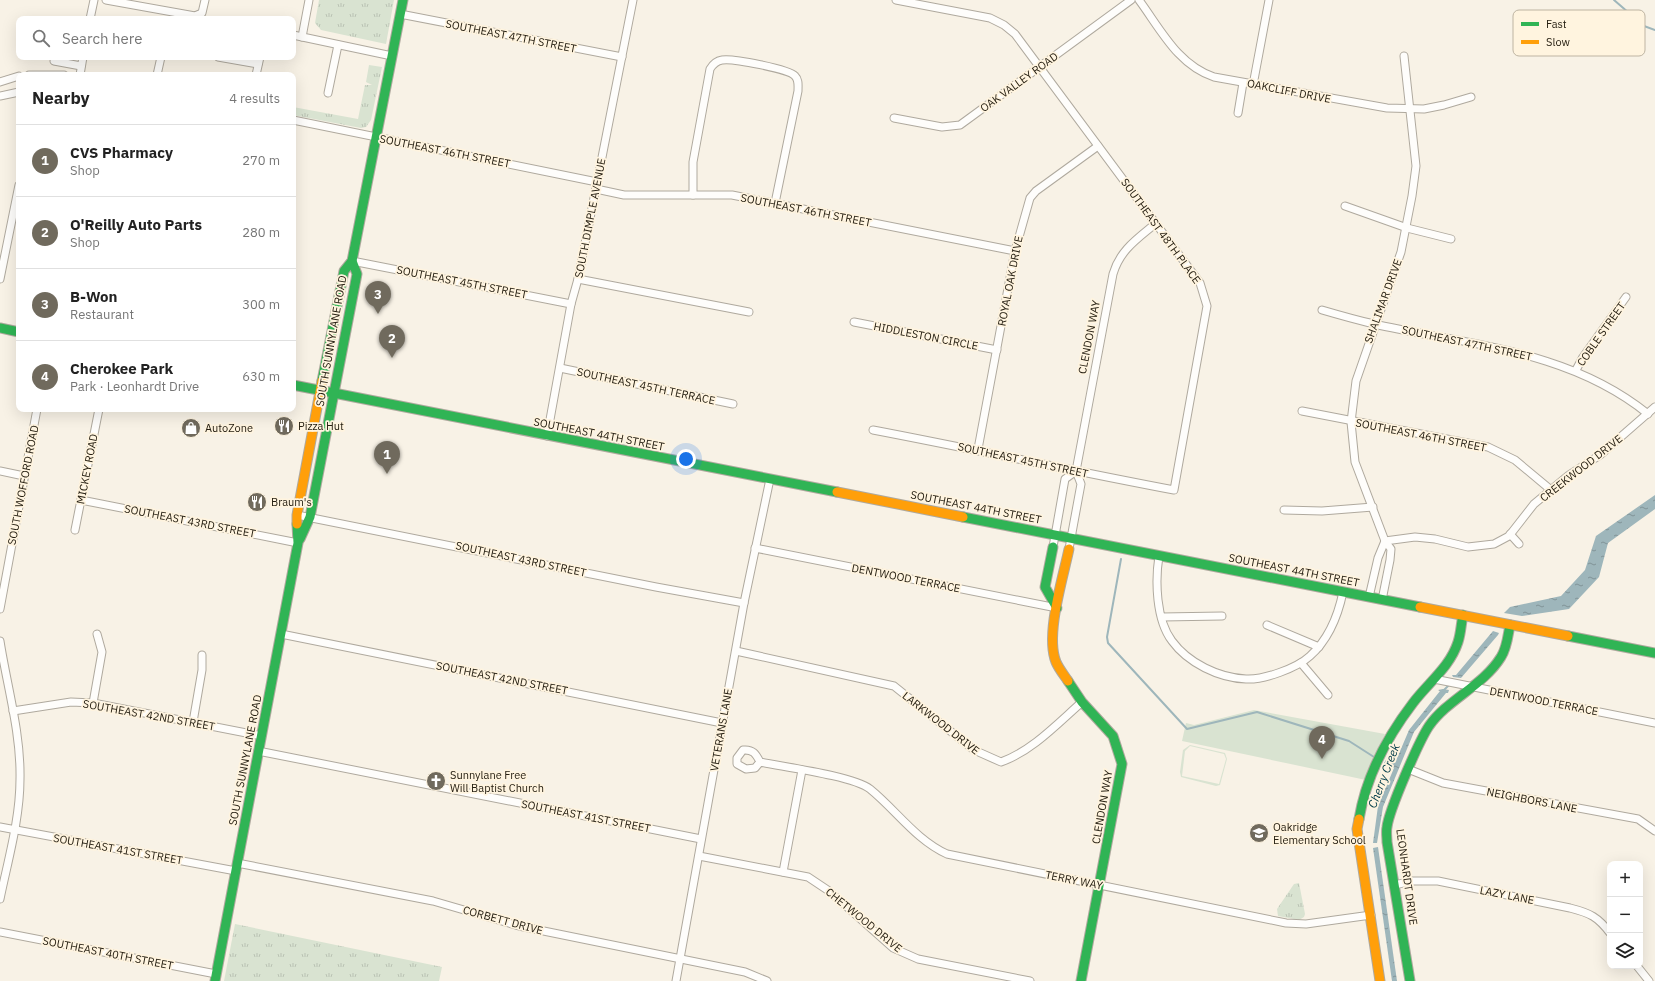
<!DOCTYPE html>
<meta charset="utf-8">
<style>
body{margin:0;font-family:"IBM Plex Sans",sans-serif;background:#f2f2f2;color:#222}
.controls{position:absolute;right:12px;bottom:12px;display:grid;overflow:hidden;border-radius:8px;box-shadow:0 4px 16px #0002}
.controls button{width:36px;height:36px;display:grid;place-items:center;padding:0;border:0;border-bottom:1px solid #e0e0e0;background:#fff;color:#222;font:20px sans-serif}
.you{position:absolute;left:686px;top:459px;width:14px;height:14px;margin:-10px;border:3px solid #fff;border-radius:50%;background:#1a73e8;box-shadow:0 0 0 6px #1a73e833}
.badge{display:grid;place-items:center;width:26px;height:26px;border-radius:50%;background:#706a5d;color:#fff;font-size:13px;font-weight:700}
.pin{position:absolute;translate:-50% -33px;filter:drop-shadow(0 1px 2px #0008)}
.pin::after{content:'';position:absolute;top:21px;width:14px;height:12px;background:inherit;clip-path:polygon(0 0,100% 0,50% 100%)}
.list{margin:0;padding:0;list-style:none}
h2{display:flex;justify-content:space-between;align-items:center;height:52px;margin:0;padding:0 16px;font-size:17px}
h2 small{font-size:13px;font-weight:400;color:#767676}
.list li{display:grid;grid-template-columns:26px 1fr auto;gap:12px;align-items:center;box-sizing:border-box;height:72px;padding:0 16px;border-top:1px solid #e0e0e0}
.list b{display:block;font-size:15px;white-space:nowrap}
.list p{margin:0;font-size:13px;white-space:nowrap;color:#767676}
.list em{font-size:13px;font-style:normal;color:#767676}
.icon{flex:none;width:22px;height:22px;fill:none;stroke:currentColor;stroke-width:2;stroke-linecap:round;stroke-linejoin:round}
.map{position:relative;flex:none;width:1655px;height:981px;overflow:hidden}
.search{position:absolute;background:#fff;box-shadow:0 4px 16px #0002;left:16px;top:16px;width:280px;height:44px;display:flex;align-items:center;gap:10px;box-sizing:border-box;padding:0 14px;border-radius:8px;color:#767676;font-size:15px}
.panel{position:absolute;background:#fff;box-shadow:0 4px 16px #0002;left:16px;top:72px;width:280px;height:340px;border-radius:8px}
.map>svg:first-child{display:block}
.grass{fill:url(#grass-tufts)}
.green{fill:#d9e3d1;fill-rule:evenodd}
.water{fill:url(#water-ripples)}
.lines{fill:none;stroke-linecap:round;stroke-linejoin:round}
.stream{stroke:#9eb6bb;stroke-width:2}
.street-casing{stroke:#afa99e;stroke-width:9}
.fast-casing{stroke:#afa99e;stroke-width:11}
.slow-casing{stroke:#afa99e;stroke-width:11}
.street{stroke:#fefdfb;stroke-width:7}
.fast{stroke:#30b455;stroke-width:9}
.slow{stroke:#ff9f0a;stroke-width:9}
.labels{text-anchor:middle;stroke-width:3.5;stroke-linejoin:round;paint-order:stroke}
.street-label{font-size:11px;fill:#272013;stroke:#fff4df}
.poi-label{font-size:11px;fill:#272013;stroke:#fff4df;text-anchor:start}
.water-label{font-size:12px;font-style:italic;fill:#043d4b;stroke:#fff4df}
.key{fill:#fff4df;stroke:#beb4a2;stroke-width:1}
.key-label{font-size:11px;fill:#272013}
</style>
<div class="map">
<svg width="1655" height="981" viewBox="0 0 1655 981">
<defs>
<pattern id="grass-tufts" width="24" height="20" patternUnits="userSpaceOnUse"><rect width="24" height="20" fill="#d9e3d1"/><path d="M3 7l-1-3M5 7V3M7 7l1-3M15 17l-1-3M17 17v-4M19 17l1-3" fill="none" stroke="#bac2b3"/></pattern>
<pattern id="water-ripples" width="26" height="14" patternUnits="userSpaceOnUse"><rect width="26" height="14" fill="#9eb6bb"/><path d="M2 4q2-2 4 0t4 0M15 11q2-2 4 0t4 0" fill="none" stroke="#819497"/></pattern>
</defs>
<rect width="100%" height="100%" fill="#f8f2e6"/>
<g class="grass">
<polygon points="319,0 394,0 386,44 321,30 315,23"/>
<polygon points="369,65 382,67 371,120 366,127 361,128 293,115 293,107 358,119 365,85 372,85 366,82"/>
<polygon points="1299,883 1305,914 1304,917 1299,920 1278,916 1277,909 1294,884"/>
<polygon points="235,924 442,967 439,981 224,981"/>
</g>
<g class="green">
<polygon points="1254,710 1385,734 1366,780 1182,741 1186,723 1194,725"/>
<path d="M1190 745 1225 753 1227 759 1220 785 1216 786 1181 777 1180 772 1183 750ZM1190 746 1224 754 1226 759 1219 784 1182 776 1185 751Z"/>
</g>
<g class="water">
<polygon points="1655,495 1655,509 1608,543 1599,577 1569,609 1522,616 1504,613 1510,607 1561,596 1585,570 1596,536"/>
<polygon points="1493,631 1499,633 1498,635 1461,678 1453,677 1452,675 1456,675"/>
<polygon points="1443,689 1449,690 1448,693 1446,693 1414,732 1383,807 1377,843 1373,843 1378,806 1394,768 1384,763 1386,760 1395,763 1409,730 1440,691 1438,690"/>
<polygon points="1378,847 1397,981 1392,981 1373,848"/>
</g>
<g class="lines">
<g class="stream">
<polyline points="1614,0 1644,26 1655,30"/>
<polyline points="1121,559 1107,637 1108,643 1187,729 1257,712 1349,741 1374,757"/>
<polyline points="1443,691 1450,684"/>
</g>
<g class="street-casing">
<g id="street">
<polyline points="106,0 195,16 202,13 205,0"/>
<path d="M1139 0C1161 30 1178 65 1214 77L1387 108 1424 109 1444 105 1471 97"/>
<polyline points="400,14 622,57"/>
<polyline points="90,19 94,0"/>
<polyline points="293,35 392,56"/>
<polyline points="302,37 309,0"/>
<polyline points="218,57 258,64"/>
<polyline points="54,61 81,66"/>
<polyline points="29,75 64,75"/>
<polyline points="80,75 83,57"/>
<polyline points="157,75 161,57"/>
<polyline points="256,75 260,57"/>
<polyline points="0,82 19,76"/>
<polyline points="1253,85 1269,0"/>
<polyline points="328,93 338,45"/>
<polyline points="0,96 19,92"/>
<polyline points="1238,113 1243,83"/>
<polyline points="894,118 942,127 960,125 1131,0"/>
<polyline points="293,120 597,182"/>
<polyline points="596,189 624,195 732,195 1015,251"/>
<path d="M693 195V162L710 69C713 64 716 61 722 60 732 58 789 69 795 76 799 80 798 85 798 91L775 203"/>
<polyline points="1345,206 1407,228 1451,239"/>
<polyline points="352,261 571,304"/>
<polyline points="0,279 19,185"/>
<polyline points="578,279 749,312"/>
<path d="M1322 310C1339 315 1357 320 1374 324 1469 345 1569 350 1648 414"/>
<polyline points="854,322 997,350"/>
<polyline points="560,368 733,404"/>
<polyline points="1576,370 1583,357 1626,297"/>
<polyline points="1302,411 1488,447 1515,460 1551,490"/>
<path d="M873 430C973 449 1073 471 1174 490L1207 306 1200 283 1015 34 1004 25 990 18 896 0"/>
<polyline points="547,436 571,304 578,279 633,0"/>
<polyline points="978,449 1015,251 1030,198 1036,191 1098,146"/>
<polyline points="0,471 24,476"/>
<polyline points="81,500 298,543"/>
<polyline points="1284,510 1322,511 1373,507"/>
<polyline points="297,515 656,587 744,603"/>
<polyline points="75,530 99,409"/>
<polyline points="1510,534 1519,544"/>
<polyline points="1385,541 1415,537 1435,539 1468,547 1494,544 1509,536 1534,504 1569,475 1600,455 1655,407"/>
<polyline points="1053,547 1065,479 1076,471"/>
<polyline points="755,548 1057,608"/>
<path d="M1069 549 1081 484 1076 471 1113 274C1120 250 1137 239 1155 224"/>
<path d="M1159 556C1155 581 1156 620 1172 641 1188 663 1219 678 1246 679 1264 680 1297 668 1310 656 1329 639 1338 616 1343 592"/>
<polyline points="1369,597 1378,558 1385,541"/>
<polyline points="1382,600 1390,560 1391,549 1385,541 1355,462 1351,422 1356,381 1401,252 1412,196 1416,166 1404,56"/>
<polyline points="0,609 37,409"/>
<polyline points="1162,617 1222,616"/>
<polyline points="1267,625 1319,647"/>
<polyline points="281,634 722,723"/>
<path d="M0 641C7 686 21 733 20 779 20 819 8 860 0 899"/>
<path d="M736 651 894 686 974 750 1001 762C1032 751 1057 724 1082 702"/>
<polyline points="1301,663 1328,695"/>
<polyline points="1434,679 1655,723"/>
<polyline points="93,703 102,652 97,634"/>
<polyline points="13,711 71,702 93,703 262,736"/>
<polyline points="193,722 202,670 202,655"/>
<polyline points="258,751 701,839"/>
<path d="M760 762 755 768 746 769 737 764V758L743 750C753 749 756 754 760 762 784 767 853 776 870 789 896 810 916 840 947 854L1286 923 1306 924 1371 915"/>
<polyline points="1408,769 1443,783 1638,819 1655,831"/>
<polyline points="0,827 236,871"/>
<polyline points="699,856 808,877 829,891 893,948 918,959 1030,981"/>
<polyline points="237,863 433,901 519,926 745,972 767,981"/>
<polyline points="783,872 802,770"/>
<path d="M1395 885 1411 881H1438L1570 908C1590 913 1598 917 1610 933"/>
<polyline points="0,932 216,974"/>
<polyline points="1637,966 1649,981"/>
<polyline points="676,981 744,603 770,479"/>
</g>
</g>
<g class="fast-casing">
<g id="fast">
<polyline points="0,328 19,332"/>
<polyline points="322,381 344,271 352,261 403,0"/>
<polyline points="293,385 837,492"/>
<polyline points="963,517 1420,607"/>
<polyline points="300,539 310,517 357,274 352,261"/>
<polyline points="1053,547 1045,587 1057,608"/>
<polyline points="1568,636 1655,653"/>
<polyline points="1068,681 1082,702 1113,736 1122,764 1081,981"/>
<path d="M1359 819C1366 777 1387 737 1413 703 1428 683 1450 667 1458 642 1461 633 1461 624 1463 615"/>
<polyline points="215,981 298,543 297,524"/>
<path d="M1410 981 1387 842C1387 837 1386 832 1387 827 1389 810 1419 741 1429 726 1448 699 1483 686 1501 657 1507 648 1508 635 1510 625"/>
</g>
</g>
<g class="slow-casing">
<g id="slow">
<polyline points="837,492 963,517"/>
<polyline points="297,524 297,515 322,381"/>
<polyline points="1420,607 1568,636"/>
<path d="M1068 681C1064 675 1059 669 1056 662 1045 635 1063 578 1069 549"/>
<polyline points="1359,819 1357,829 1380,981"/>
</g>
</g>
<use href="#street" class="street"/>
<use href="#fast" class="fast"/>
<use href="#slow" class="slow"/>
</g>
<defs>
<g id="restaurant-disc" transform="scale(1)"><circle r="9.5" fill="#706a5d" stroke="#fff4df"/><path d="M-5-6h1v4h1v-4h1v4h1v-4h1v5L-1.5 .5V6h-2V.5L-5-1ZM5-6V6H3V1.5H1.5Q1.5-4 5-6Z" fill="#fff"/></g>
<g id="shop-disc" transform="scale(1)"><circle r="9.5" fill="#706a5d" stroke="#fff4df"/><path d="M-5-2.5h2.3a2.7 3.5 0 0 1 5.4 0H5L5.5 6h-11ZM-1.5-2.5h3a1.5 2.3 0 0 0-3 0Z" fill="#fff"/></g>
<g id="church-disc" transform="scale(1)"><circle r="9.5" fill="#706a5d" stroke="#fff4df"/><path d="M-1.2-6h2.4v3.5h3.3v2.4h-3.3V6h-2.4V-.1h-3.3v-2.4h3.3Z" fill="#fff"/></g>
<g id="school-disc" transform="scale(1)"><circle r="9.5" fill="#706a5d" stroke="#fff4df"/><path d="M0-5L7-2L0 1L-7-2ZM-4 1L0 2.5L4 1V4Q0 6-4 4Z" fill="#fff"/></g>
</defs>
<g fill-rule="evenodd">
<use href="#restaurant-disc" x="284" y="426"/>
<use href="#shop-disc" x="191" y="428"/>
<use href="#restaurant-disc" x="257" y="502"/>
<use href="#church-disc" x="436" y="781"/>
<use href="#school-disc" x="1259" y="833"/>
</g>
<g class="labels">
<g class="street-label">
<text transform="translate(511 36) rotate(11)" y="4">SOUTHEAST 47TH STREET</text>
<text transform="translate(1019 82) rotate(-36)" y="4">OAK VALLEY ROAD</text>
<text transform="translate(1289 91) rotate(11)" y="4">OAKCLIFF DRIVE</text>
<text transform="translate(445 151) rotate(11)" y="4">SOUTHEAST 46TH STREET</text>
<text transform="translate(806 210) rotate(11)" y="4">SOUTHEAST 46TH STREET</text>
<text transform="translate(590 218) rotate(-79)" y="4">SOUTH DIMPLE AVENUE</text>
<text transform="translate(1161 231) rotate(54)" y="4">SOUTHEAST 48TH PLACE</text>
<text transform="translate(1010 281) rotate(-79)" y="4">ROYAL OAK DRIVE</text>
<text transform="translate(462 282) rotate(11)" y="4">SOUTHEAST 45TH STREET</text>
<text transform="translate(1383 301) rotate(-70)" y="4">SHALIMAR DRIVE</text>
<text transform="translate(1601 334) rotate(-55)" y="4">COBLE STREET</text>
<text transform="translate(926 336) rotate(11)" y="4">HIDDLESTON CIRCLE</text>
<text transform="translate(1089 337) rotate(-79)" y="4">CLENDON WAY</text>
<text transform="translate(331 341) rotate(-80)" y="4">SOUTH SUNNYLANE ROAD</text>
<text transform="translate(1467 343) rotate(12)" y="4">SOUTHEAST 47TH STREET</text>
<text transform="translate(646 386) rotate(12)" y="4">SOUTHEAST 45TH TERRACE</text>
<text transform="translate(599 434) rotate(11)" y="4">SOUTHEAST 44TH STREET</text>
<text transform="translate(1421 435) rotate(11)" y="4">SOUTHEAST 46TH STREET</text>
<text transform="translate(1023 460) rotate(12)" y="4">SOUTHEAST 45TH STREET</text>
<text transform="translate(1581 468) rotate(-38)" y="4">CREEKWOOD DRIVE</text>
<text transform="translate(87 469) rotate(-79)" y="4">MICKEY ROAD</text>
<text transform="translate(23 485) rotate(-79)" y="4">SOUTH WOFFORD ROAD</text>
<text transform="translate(976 507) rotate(11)" y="4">SOUTHEAST 44TH STREET</text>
<text transform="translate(190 521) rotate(11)" y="4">SOUTHEAST 43RD STREET</text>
<text transform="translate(521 559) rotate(12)" y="4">SOUTHEAST 43RD STREET</text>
<text transform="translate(1294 570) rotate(11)" y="4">SOUTHEAST 44TH STREET</text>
<text transform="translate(906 578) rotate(11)" y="4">DENTWOOD TERRACE</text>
<text transform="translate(502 678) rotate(11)" y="4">SOUTHEAST 42ND STREET</text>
<text transform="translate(1544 701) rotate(11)" y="4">DENTWOOD TERRACE</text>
<text transform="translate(149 715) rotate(10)" y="4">SOUTHEAST 42ND STREET</text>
<text transform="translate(941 723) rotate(38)" y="4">LARKWOOD DRIVE</text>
<text transform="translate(721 730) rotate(-80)" y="4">VETERANS LANE</text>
<text transform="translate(245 760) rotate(-79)" y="4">SOUTH SUNNYLANE ROAD</text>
<text transform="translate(1532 800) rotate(11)" y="4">NEIGHBORS LANE</text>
<text transform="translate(1102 807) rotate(-80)" y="4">CLENDON WAY</text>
<text transform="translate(586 816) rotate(11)" y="4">SOUTHEAST 41ST STREET</text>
<text transform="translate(118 849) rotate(10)" y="4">SOUTHEAST 41ST STREET</text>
<text transform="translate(1407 877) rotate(82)" y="4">LEONHARDT DRIVE</text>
<text transform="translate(1074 880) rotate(11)" y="4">TERRY WAY</text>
<text transform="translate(1507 895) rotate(11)" y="4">LAZY LANE</text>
<text transform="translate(503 920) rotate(15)" y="4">CORBETT DRIVE</text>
<text transform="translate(864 920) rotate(39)" y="4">CHETWOOD DRIVE</text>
<text transform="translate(108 953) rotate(11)" y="4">SOUTHEAST 40TH STREET</text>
</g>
<g class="poi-label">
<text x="298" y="430">Pizza Hut</text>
<text x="205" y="432">AutoZone</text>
<text x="271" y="506">Braum's</text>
<text x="450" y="779">Sunnylane Free<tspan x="450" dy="13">Will Baptist Church</tspan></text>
<text x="1273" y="831">Oakridge<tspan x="1273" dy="13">Elementary School</tspan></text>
</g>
<g class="water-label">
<text transform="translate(1384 776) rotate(-69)" y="4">Cherry Creek</text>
</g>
</g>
<rect x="1513" y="10" width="132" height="46" rx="6" class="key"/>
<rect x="1521" y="22" width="18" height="4" fill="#30b455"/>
<rect x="1521" y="40" width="18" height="4" fill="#ff9f0a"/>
<g class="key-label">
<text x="1546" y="28">Fast</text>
<text x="1546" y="46">Slow</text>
</g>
</svg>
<div class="controls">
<button>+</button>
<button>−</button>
<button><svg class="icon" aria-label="layers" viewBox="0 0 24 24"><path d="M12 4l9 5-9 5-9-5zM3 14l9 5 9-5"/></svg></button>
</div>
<div class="you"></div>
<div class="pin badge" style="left:387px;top:474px">1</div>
<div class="pin badge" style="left:392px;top:358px">2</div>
<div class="pin badge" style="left:378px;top:314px">3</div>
<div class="pin badge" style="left:1322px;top:759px">4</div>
<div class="search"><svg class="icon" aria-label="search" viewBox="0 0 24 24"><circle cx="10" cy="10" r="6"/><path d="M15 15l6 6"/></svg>Search here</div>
<section class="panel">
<h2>Nearby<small>4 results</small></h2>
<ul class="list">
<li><span class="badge">1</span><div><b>CVS Pharmacy</b><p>Shop</p></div><em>270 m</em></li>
<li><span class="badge">2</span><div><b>O'Reilly Auto Parts</b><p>Shop</p></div><em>280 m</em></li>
<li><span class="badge">3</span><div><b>B-Won</b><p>Restaurant</p></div><em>300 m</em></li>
<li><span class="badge">4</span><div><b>Cherokee Park</b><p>Park · Leonhardt Drive</p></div><em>630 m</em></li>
</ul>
</section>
</div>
